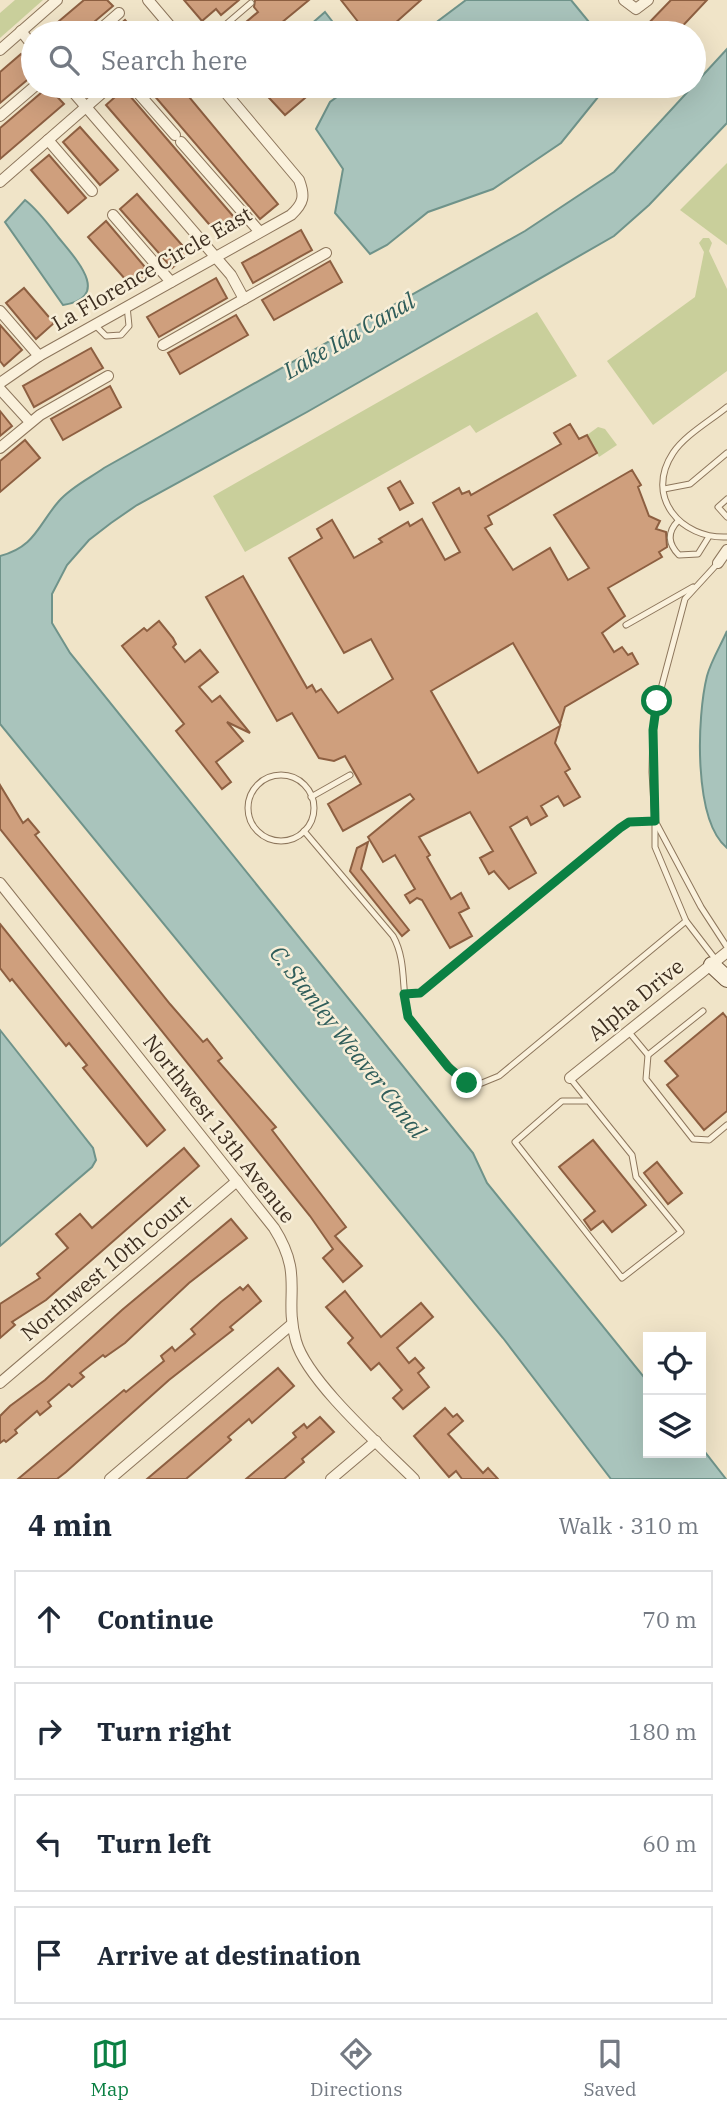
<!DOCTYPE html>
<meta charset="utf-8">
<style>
body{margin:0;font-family:"IBM Plex Serif",serif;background:#f6f6f7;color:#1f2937}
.controls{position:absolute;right:21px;bottom:21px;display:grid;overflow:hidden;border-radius:0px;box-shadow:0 7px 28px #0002}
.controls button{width:63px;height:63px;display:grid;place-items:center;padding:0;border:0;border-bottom:2px solid #e0e1e3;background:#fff;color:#1f2937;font:35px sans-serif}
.stop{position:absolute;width:21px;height:21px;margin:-16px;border:5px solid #0b8043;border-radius:50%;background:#fff}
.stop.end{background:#0b8043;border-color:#fff;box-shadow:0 2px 7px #0008}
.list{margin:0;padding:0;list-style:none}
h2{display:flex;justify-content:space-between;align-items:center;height:91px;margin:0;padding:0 28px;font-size:30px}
h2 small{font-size:23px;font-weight:400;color:#747a83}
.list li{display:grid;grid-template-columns:46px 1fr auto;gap:21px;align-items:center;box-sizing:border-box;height:98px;margin:0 14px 14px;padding:0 14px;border:2px solid #e0e1e3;border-radius:0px}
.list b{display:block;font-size:26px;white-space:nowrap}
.list em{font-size:23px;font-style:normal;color:#747a83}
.icon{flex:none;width:38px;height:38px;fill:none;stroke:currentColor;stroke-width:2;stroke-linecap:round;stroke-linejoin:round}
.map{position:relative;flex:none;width:727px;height:1479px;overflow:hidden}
.search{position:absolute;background:#fff;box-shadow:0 7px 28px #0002;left:21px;right:21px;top:21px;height:77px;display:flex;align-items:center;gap:18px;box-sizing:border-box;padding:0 24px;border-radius:38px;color:#747a83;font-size:26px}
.sheet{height:539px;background:#fff}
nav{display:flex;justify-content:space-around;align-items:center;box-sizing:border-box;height:98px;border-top:2px solid #e0e1e3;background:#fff;font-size:19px;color:#747a83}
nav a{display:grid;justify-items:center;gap:4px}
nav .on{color:#0b8043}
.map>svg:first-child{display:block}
.green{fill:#c9cf9b}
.water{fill:#a9c4bc;stroke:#6f938a;stroke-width:2}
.building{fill:#cf9f7d;stroke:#8d5f41;stroke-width:2}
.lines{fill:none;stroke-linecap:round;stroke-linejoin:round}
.lane-casing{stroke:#8d765c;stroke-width:7}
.street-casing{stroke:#8d765c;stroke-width:12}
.secondary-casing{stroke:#6f573f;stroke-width:18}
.lane{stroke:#faf1dc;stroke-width:5}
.street{stroke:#faf1dc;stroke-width:10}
.secondary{stroke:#faf1dc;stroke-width:16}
.route{stroke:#0b8043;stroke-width:9}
.labels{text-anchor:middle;stroke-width:5;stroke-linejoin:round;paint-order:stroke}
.street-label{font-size:21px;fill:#3d2e20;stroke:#f7eed8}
.water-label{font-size:23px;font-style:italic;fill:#2f5d5a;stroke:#f7eed8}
</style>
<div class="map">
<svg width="727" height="1479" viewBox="0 0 727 1479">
<rect width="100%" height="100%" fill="#f0e4c8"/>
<g class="green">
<polygon points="15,0 43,0 0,38 0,13"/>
<polygon points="727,163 727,245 680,210"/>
<polygon points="703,238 709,238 712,243 709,251 727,289 727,371 653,425 607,361 695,297 704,252 699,243"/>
<polygon points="537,312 577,376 476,433 470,425 245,552 213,496"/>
<polygon points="598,427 605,429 617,445 599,457 587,435"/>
</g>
<g class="water">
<polygon points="466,0 571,0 598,33 422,33"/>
<polygon points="325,12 332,21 317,33 301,33"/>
<path d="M727 49V123L649 205 614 236 307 412 137 505 111 523 89 540 67 565 52 594V623L70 653 473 1153 487 1183 648 1382V1453H701V1447L726 1479H611L503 1338 0 724V556C35 547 38 525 59 501 71 487 90 478 104 468L525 231 614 172Z"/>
<polygon points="352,86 607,86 561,143 493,189 428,212 387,245 370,254 335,213 343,169 316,129 330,102"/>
<path d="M25 200C38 210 48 224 58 237 75 258 113 297 63 305L5 222Z"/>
<path d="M727 631V848C693 820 697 716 707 676 711 661 721 645 727 631Z"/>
<polygon points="0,1030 93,1148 96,1160 92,1167 0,1246"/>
</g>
<g class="building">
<polygon points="84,0 107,0 113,6 81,33 45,33"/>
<polygon points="184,0 239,0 221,15 216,9 202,21"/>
<polygon points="255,0 309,0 269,33 233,33 258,12 254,7"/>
<polygon points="341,0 421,0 384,33 347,33 359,23"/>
<polygon points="671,0 707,0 676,33 648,33 643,29"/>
<polygon points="125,20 136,33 110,33"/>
<polygon points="21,54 33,69 33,75 0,103 0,72"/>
<polygon points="146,86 180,86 278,204 260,219"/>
<polygon points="258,86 319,86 285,115"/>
<polygon points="48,87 64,104 0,159 0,128"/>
<polygon points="124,89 239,223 221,238 106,105"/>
<polygon points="80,127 118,170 100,185 63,142"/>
<polygon points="49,155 86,198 68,213 31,170"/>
<polygon points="137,194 189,253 172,268 120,209"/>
<polygon points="106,221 150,273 133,288 88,237"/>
<polygon points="301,230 312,250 253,283 242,263"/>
<polygon points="330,261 342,282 274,320 262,300"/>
<polygon points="216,278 227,298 159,337 147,317"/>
<polygon points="24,288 54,323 36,339 6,303"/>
<polygon points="236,315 248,335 180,374 168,353"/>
<polygon points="0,325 22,350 4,366 0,361"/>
<polygon points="91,348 103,368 34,407 23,386"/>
<polygon points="110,386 121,407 63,440 51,419"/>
<polygon points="0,411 12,426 0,436"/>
<polygon points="570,424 579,439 587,435 597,453 488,516 492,524 485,528 513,570 550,548 568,580 589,568 554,515 632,470 641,485 638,487 649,516 660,521 656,529 666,532 667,547 659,552 662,557 608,588 625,616 602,633 614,652 622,647 628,655 632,653 638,664 565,707 560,724 513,643 431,691 478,773 560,726 555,743 570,769 565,772 580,797 564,806 558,796 541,806 547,816 531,825 527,817 510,827 536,873 509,889 494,871 489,874 480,858 493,851 470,812 419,837 430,855 427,857 451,899 461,893 469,908 459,913 472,936 450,948 422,900 417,898 410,903 405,895 415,889 395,855 383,862 368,837 414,799 410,794 343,831 328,804 361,784 345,756 334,761 319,758 292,713 277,721 206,597 243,576 307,688 312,685 316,692 321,689 338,713 393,679 371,639 344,653 289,558 322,538 317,529 332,520 354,558 382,542 379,539 408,522 410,526 422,519 445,560 460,552 433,503 459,488 462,494 469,491 471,495 561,444 554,433"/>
<polygon points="25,440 40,458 0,492 0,461"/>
<polygon points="400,481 413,503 400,510 388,488"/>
<polygon points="159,621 173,638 176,644 173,647 185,662 200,650 218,672 199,687 212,702 220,696 250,733 227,722 243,741 216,762 231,782 222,789 176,731 184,724 122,646 144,628 147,631"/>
<polygon points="0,785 23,823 28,819 39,832 35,835 170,1004 203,1042 207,1039 222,1058 218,1061 276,1127 272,1130 346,1227 335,1236 362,1266 343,1282 323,1258 333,1249 310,1216 0,829"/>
<polygon points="368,842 361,869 409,930 402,936 350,871 357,848"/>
<polygon points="0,924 165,1130 147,1146 83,1068 87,1065 69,1043 66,1046 12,979 10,981 0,968"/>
<polygon points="723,1013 727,1018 727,1111 704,1130 667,1085 678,1076 665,1061"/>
<polygon points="593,1140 646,1205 612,1232 603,1221 591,1230 584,1220 595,1211 559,1167"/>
<polygon points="184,1148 199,1166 46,1300 12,1322 15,1325 0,1338 0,1304 40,1278 37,1274 68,1248 56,1234 80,1214 92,1228"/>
<polygon points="657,1162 682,1193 668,1204 644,1173"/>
<polygon points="231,1219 247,1238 189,1283 125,1343 105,1357 103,1355 80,1373 84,1377 72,1387 69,1384 48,1402 51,1406 40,1415 37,1411 15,1430 17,1433 6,1442 4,1440 0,1443 0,1416 10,1406 45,1380 122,1310"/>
<polygon points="248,1285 261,1301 230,1327 233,1330 169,1380 66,1472 57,1479 18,1479 124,1390 126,1392 164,1361 161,1356 172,1347 175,1351 195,1334 191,1329 221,1302 240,1287 243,1290"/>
<polygon points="345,1291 381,1337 421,1303 433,1317 397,1348 409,1363 415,1358 424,1368 418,1373 429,1387 403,1409 393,1398 402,1390 379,1363 371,1370 348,1343 353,1338 326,1307"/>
<polygon points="278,1368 294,1386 252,1423 249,1419 228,1437 231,1440 200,1467 186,1479 147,1479"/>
<polygon points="445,1408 453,1417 457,1414 463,1421 448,1434 483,1473 488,1468 498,1479 462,1479 456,1471 449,1477 414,1436"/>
<polygon points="320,1417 334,1432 302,1459 304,1462 284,1479 246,1479 296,1437 293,1433 304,1424 307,1428"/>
</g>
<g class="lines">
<g class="lane-casing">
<g id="lane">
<polyline points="216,33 251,3"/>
<polyline points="95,325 106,336 121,335 129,326 127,306"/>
<path d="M727 407C710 421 685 435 673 453 644 497 681 539 727 537"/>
<polyline points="664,489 690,484 727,453"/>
<polyline points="727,499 718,507 727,517"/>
<path d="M678 521C667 532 668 544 679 555L698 554 708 538"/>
<polyline points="718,563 685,599 658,700 653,730 652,772 655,821 701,907 727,947"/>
<polyline points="626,625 693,587"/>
<circle cx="281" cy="808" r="33"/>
<polyline points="311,797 350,775"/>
<path d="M304 831 393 936C407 961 401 989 408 1017L459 1078 477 1085 499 1076 686 921 655 847V821L629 822 620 828 420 993 404 994"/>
<polyline points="686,921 716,960"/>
<polyline points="628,1031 648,1055 703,1011"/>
<polyline points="648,1055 646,1079 693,1139 709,1140 727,1125"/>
<polyline points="570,1078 632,1155 636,1177 681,1232 622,1278 515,1142 562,1101 588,1101"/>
</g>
</g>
<g class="street-casing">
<g id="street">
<polyline points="148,0 176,33"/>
<polyline points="624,0 636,9 648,0"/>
<polyline points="21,31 33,46"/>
<polyline points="96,33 119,13"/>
<polyline points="0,50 57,0"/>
<polyline points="68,86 231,275 244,299 326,253"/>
<polyline points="132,86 175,135"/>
<polyline points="0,116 35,86"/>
<polyline points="48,140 92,191"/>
<polyline points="181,142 259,231"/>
<polyline points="0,182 110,86"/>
<polyline points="113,215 171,282"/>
<polyline points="0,311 39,356"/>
<polyline points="163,345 244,299"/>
<path d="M0 383 39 356 291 215C304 203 305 196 299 180L220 86"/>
<polyline points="0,389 30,422"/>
<polyline points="0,448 40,415 108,376"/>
<polyline points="718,563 727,550"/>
<path d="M0 883 274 1228C305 1277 283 1295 296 1341 307 1381 382 1447 414 1479"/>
<polyline points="570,1078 727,952"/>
<polyline points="0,1383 237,1181"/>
<polyline points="110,1479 292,1324"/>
<polyline points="331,1479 376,1441"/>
</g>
</g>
<g class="secondary-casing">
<polyline id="secondary" points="712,965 727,979"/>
</g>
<use href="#lane" class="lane"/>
<use href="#street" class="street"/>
<use href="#secondary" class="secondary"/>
</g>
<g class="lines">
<polyline class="route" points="467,1083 448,1067 408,1017 404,994 420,993 620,828 629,822 655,821 653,730 657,701"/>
</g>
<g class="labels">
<g class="street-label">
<text transform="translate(152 269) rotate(-30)" y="7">La Florence Circle East</text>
<text transform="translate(636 1000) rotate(-39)" y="7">Alpha Drive</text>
<text transform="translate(219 1129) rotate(52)" y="7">Northwest 13th Avenue</text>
<text transform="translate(106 1268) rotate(-40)" y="7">Northwest 10th Court</text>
</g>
<g class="water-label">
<text transform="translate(349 336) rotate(-30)" y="8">Lake Ida Canal</text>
<text transform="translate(348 1042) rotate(52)" y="8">C. Stanley Weaver Canal</text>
</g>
</g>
</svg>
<div class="controls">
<button><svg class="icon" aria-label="locate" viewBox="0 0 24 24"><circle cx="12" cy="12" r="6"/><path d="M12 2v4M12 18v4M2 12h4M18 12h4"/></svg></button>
<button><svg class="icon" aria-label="layers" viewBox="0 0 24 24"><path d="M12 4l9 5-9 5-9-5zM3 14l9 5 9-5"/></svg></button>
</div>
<div class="stop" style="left:657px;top:701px"></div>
<div class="stop end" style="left:467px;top:1083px"></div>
<div class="search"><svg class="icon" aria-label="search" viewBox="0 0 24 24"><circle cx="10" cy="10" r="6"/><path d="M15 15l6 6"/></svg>Search here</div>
</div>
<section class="sheet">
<h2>4 min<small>Walk · 310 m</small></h2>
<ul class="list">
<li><svg class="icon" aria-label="ahead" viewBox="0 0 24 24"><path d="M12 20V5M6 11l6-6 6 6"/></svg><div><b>Continue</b></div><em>70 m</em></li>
<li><svg class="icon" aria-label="right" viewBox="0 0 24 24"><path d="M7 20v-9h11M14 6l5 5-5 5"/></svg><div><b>Turn right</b></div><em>180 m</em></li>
<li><svg class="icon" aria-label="left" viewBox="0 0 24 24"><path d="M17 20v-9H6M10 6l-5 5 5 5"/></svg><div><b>Turn left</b></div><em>60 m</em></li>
<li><svg class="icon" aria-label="arrive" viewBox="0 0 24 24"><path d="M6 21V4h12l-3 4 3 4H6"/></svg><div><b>Arrive at destination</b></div></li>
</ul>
</section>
<nav>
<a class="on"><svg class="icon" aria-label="map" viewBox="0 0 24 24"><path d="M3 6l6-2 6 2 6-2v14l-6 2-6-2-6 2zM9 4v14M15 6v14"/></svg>Map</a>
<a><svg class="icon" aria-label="directions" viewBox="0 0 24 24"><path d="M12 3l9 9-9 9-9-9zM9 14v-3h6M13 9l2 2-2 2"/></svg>Directions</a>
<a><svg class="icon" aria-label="saved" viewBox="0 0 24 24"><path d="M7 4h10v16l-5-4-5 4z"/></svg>Saved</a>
</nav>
